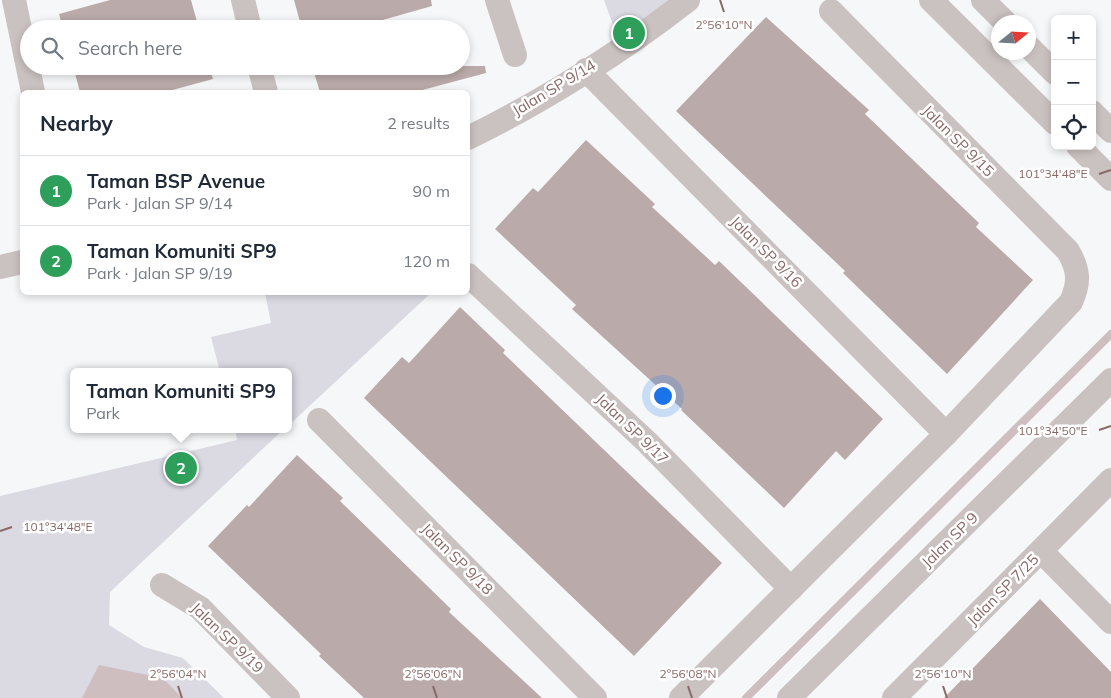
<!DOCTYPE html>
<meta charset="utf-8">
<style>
body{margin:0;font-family:Mulish,sans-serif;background:#f6f6f7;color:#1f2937}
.controls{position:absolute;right:15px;top:15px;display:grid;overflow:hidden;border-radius:8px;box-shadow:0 2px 8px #0003}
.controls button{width:45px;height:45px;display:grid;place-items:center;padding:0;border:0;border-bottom:1px solid #e0e1e3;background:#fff;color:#1f2937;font:25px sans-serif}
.compass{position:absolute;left:991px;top:15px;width:45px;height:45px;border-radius:50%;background:#fff;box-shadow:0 2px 8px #0003;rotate:72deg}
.you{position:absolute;left:662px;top:395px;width:18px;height:18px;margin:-12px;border:4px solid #fff;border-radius:50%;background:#1a73e8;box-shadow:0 0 0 8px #1a73e833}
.badge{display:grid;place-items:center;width:32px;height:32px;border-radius:50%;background:#20817a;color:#fff;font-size:16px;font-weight:700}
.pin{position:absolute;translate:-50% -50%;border:2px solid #fff;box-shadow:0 1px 5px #0006}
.popup{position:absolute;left:70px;top:368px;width:222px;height:65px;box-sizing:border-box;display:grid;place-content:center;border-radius:8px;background:#fff;filter:drop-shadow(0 1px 4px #0005);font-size:16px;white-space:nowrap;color:#747a83}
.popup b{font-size:19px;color:#1f2937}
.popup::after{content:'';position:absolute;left:50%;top:100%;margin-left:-10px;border:10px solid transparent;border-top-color:#fff}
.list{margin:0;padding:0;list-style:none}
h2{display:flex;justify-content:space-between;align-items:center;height:65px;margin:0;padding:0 20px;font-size:21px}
h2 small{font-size:16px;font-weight:400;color:#747a83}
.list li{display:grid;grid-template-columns:32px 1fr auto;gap:15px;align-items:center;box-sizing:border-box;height:70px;padding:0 20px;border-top:1px solid #e0e1e3}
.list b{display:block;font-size:19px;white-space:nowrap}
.list p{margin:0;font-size:16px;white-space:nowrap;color:#747a83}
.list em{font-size:16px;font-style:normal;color:#747a83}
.icon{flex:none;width:28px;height:28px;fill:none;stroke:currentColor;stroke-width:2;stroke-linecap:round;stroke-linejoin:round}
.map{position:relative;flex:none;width:1111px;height:698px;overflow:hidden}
.search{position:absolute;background:#fff;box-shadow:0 2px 8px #0003;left:20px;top:20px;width:450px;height:55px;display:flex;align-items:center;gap:12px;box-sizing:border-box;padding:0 18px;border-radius:28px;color:#747a83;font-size:19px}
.panel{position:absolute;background:#fff;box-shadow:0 2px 8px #0003;left:20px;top:90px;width:450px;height:205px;border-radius:8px}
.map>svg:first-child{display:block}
.green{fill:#dbdae3}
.water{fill:#cfbec0}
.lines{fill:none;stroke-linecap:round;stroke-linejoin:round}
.stream{stroke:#cfbec0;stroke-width:8}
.building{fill:#baaaaa}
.street{stroke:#cac2c1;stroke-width:24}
.ticks{fill:none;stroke:#896866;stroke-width:2}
.labels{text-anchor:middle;stroke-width:5;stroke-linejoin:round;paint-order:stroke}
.street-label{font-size:15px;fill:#896866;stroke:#fff}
.ticks-label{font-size:12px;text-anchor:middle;fill:#896866;stroke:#fff;stroke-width:5;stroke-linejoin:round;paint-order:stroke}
</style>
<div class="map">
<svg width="1111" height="698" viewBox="0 0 1111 698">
<rect width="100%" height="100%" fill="#f6f7f9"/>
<g class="green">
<polygon points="604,0 688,0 621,47"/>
<polygon points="265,293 265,292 431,293 289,425 288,372 220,372 211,337 271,323"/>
<polygon points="235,429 284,429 110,592 109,625 144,647 183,658 224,698 0,698 0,496 237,440"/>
</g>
<polygon class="water" points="99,665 163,678 182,698 82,698"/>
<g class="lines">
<polyline class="stream" points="746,698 1111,334"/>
</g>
<g class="building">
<polygon points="110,0 191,0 199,29 63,29 59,14"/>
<polygon points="294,0 431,0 432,6 358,27 358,29 302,29"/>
<polygon points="766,17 869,110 865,114 979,223 976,227 1033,280 947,374 843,273 845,271 676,111"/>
<polygon points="73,66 209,66 213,79 165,92 80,92"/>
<polygon points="312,66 485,66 486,73 415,92 320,92"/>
<polygon points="586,140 655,204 652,207 715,265 719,261 883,419 845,460 836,451 784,508 681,410 682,409 572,309 576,305 495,229 533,188 538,192"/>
<polygon points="460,307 505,350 503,353 722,563 634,656 364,398 402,357 409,363"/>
<polygon points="297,455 343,498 340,501 451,609 449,612 542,698 364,698 319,656 321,654 208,546 247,505 249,507"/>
<polygon points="1040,599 1111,672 1111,698 944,698"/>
</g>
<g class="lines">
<g class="street">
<polyline points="14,0 33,92"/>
<polyline points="243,0 250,29"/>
<polyline points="497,0 515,55"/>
<polyline points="931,0 1055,123"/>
<polyline points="983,0 1005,22"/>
<polyline points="1028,46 1055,73"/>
<polyline points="259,66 266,92"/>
<polyline points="586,70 946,434"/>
<polyline points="1092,112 1111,131"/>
<path d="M468 138C542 102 623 51 688 0"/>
<polyline points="1078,146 1111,179"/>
<polyline points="0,267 22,262"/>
<polyline points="468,275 647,442 791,589"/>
<polyline points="319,420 595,698"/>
<polyline points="1042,552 1111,622"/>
<polyline points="162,585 200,608 288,698"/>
<path d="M681 698 946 434 1071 302C1080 282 1079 270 1068 251L831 11"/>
<polyline points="789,698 1111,380"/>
<polyline points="894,698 1111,480"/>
</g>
</g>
<path class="ticks" d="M720 0 724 12M1099 174 1111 170M1099 430 1111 426M0 531 12 527M178 686 182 698M433 686 437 698M688 686 692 698M943 686 947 698"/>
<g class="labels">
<g class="street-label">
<text transform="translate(554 88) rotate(-31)" y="5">Jalan SP 9/14</text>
<text transform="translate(958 141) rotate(45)" y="5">Jalan SP 9/15</text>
<text transform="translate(766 252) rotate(45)" y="5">Jalan SP 9/16</text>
<text transform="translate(632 429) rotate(44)" y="5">Jalan SP 9/17</text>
<text transform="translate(950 540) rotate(-44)" y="5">Jalan SP 9</text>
<text transform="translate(457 559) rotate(45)" y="5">Jalan SP 9/18</text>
<text transform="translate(1003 590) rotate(-45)" y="5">Jalan SP 7/25</text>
<text transform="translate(227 638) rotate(44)" y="5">Jalan SP 9/19</text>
</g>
</g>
<g class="ticks-label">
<text x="724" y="29">2°56'10"N</text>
<text x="1053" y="178">101°34'48"E</text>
<text x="1053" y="435">101°34'50"E</text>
<text x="58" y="531">101°34'48"E</text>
<text x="688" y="678">2°56'08"N</text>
<text x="178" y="678">2°56'04"N</text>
<text x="433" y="678">2°56'06"N</text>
<text x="943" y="678">2°56'10"N</text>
</g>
</svg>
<div class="controls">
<button>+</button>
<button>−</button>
<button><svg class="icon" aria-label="locate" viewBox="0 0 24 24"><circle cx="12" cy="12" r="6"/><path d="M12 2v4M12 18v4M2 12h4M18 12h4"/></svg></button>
</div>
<svg class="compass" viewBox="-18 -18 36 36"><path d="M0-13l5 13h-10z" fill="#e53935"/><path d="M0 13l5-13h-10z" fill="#747a83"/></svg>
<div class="you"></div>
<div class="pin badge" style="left:629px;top:33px;background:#2e9e5b">1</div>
<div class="pin badge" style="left:181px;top:468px;background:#2e9e5b">2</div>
<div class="popup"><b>Taman Komuniti SP9</b>Park</div>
<div class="search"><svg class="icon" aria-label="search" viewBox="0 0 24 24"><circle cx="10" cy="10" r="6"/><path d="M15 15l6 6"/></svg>Search here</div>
<section class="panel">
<h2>Nearby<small>2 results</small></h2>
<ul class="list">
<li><span class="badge" style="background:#2e9e5b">1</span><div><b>Taman BSP Avenue</b><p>Park · Jalan SP 9/14</p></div><em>90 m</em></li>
<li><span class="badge" style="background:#2e9e5b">2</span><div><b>Taman Komuniti SP9</b><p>Park · Jalan SP 9/19</p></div><em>120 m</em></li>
</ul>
</section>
</div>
